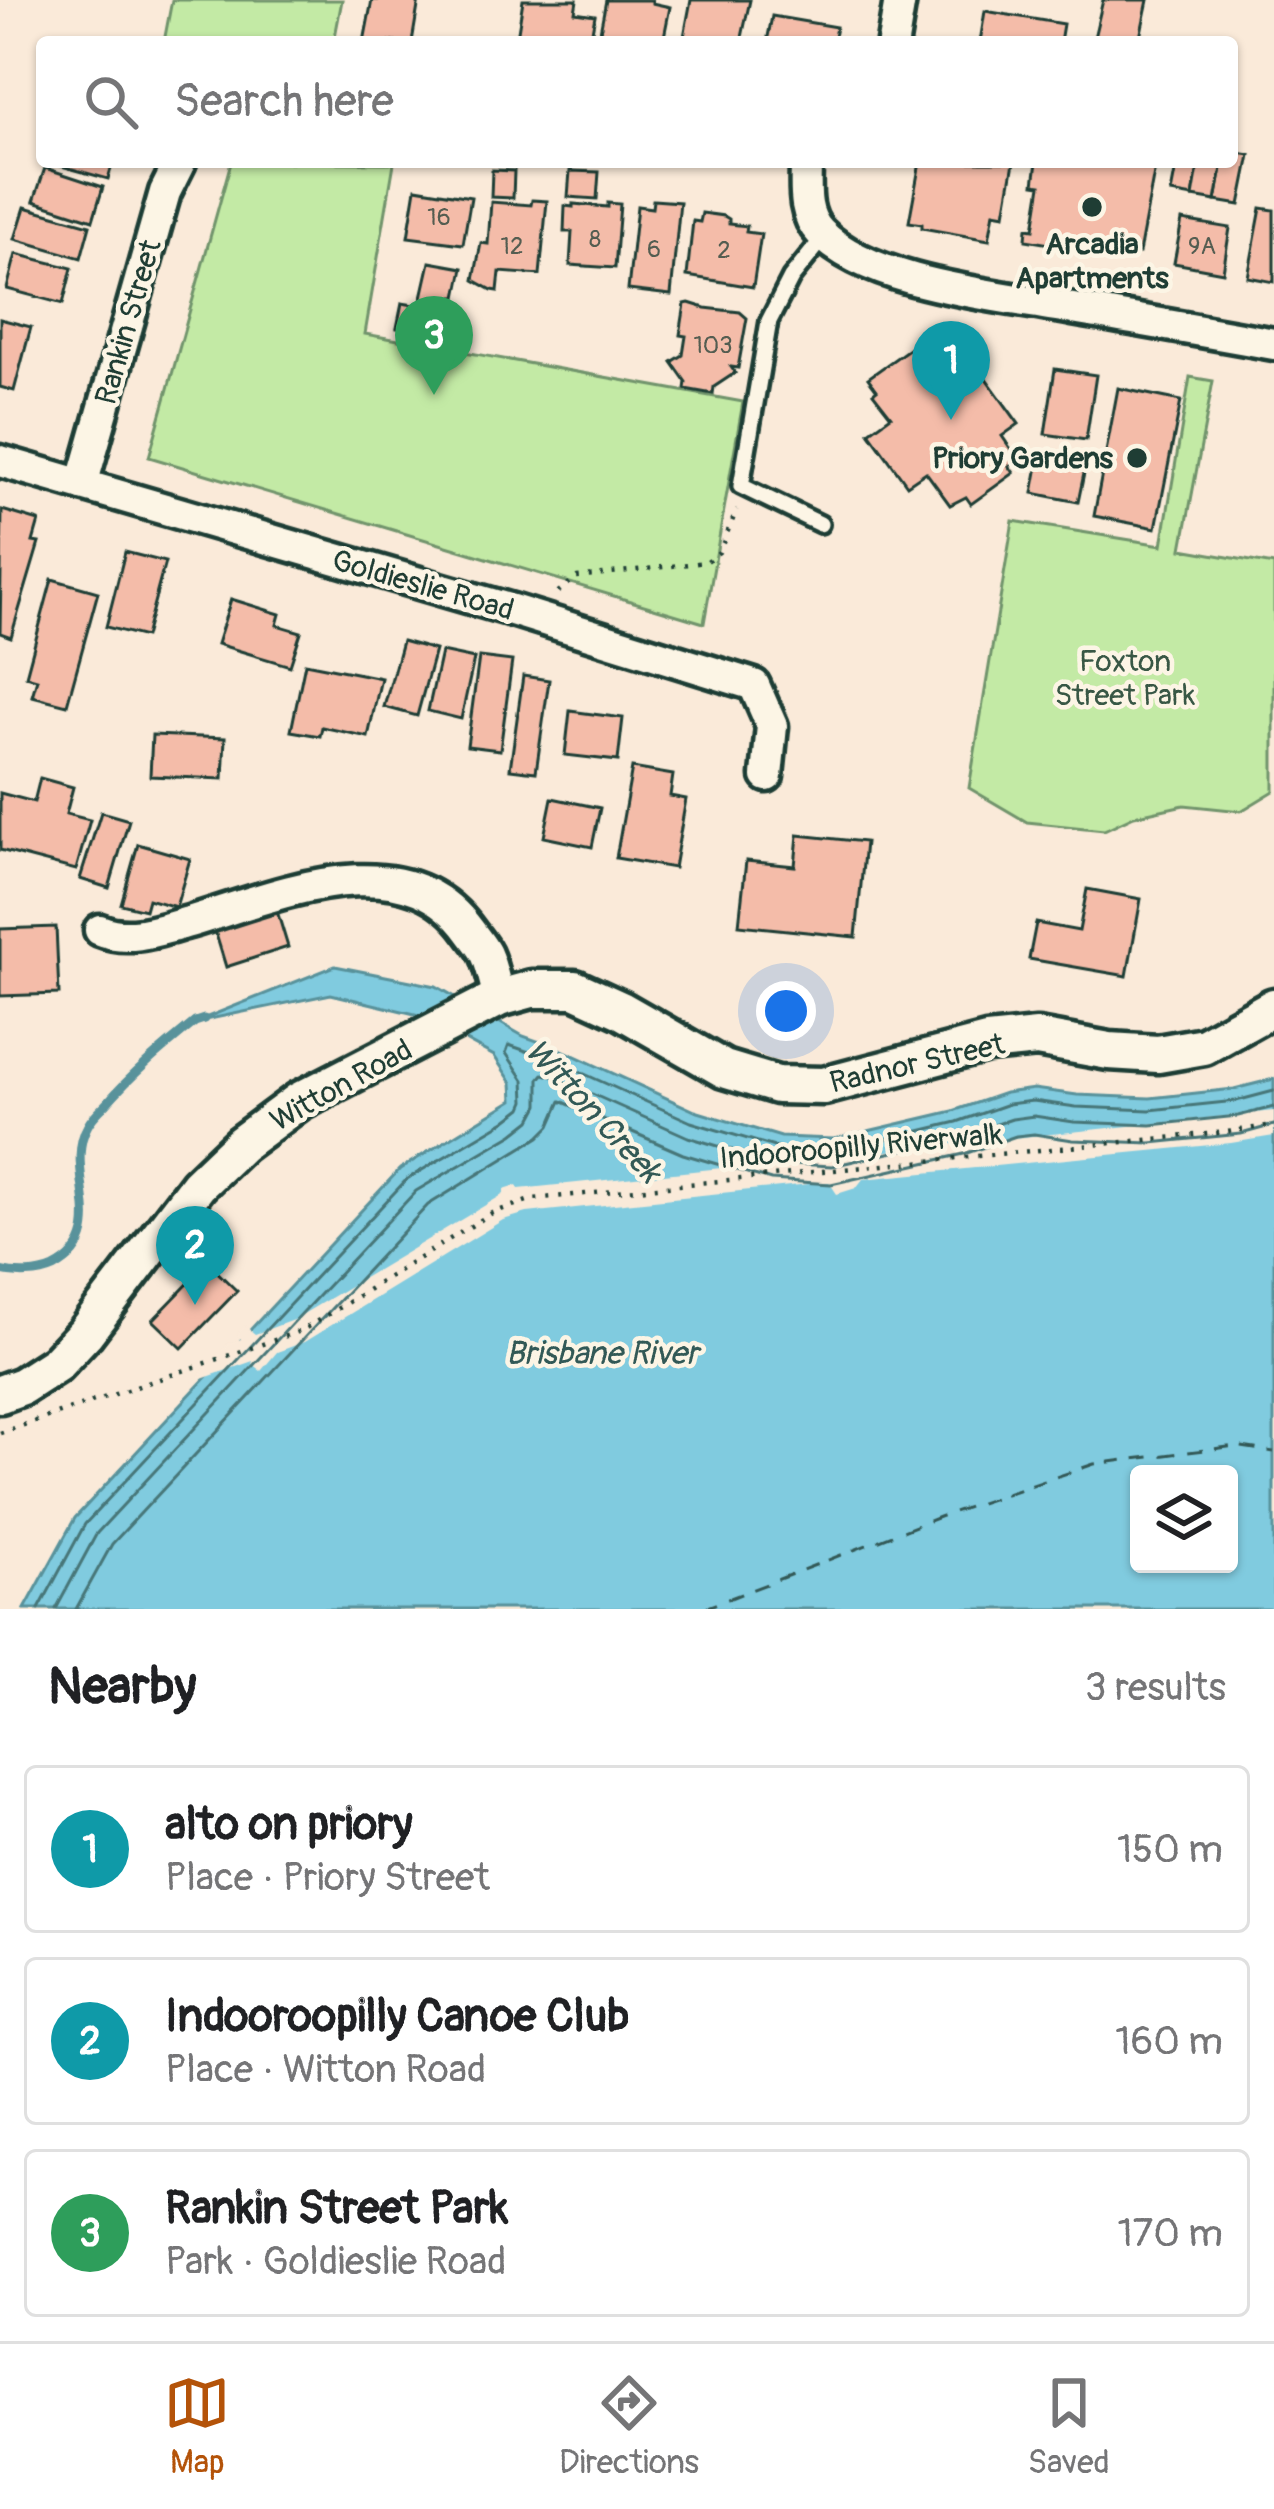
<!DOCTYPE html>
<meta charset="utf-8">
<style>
body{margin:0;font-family:Pangolin,sans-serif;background:#f2f2f2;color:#202124}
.controls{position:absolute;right:36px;bottom:36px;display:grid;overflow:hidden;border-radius:12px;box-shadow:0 3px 9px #0004}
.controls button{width:108px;height:108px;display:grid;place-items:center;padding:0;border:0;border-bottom:3px solid #e0e0e0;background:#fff;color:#202124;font:60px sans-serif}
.you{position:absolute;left:786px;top:1011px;width:42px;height:42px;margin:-30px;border:9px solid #fff;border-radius:50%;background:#1a73e8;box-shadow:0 0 0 18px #1a73e833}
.badge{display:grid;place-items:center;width:78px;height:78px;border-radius:50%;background:#b45309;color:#fff;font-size:39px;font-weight:700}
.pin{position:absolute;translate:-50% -99px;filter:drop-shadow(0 3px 6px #0008)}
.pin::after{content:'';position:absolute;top:63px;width:42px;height:36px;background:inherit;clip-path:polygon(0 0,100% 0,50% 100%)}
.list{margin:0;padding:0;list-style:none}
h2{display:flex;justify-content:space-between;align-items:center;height:156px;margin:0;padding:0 48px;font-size:51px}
h2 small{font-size:39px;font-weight:400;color:#757577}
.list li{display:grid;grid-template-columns:78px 1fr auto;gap:36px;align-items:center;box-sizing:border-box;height:168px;margin:0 24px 24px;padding:0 24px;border:3px solid #e0e0e0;border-radius:12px}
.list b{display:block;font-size:45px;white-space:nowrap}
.list p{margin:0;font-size:39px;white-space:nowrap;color:#757577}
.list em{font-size:39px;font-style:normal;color:#757577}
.icon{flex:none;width:66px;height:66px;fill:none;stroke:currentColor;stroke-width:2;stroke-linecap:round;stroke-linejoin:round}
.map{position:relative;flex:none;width:1274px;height:1609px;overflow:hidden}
.search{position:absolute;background:#fff;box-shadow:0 3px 9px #0004;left:36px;right:36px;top:36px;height:132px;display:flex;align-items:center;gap:30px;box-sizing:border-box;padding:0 42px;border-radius:12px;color:#757577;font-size:45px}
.sheet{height:732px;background:#fff}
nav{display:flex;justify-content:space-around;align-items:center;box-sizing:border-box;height:168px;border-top:3px solid #e0e0e0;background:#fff;font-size:33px;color:#757577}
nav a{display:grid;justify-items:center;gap:6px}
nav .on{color:#b45309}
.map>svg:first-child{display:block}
.green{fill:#c3eaa5;stroke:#71946c;stroke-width:3}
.water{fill:#80cbdf;stroke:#59929b;stroke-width:3;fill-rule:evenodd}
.pier{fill:#faead9}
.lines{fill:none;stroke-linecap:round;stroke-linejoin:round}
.shore{stroke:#467678;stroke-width:3}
.stream{stroke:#59929b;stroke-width:9}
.ferry{stroke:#325956;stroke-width:3;stroke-dasharray:15 12;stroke-linecap:butt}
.building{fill:#f4bca9;stroke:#1f3d34;stroke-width:3}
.service-casing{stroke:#1f3d34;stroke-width:24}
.minor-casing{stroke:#1f3d34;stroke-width:39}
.tertiary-casing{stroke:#1f3d34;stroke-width:45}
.path{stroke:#1f3d34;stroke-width:4.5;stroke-dasharray:3 9;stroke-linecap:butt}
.service{stroke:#fcf5e5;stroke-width:15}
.minor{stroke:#fcf5e5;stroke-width:30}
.tertiary{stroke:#fcf5e5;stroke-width:36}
.poi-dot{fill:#1f3d34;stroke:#fcf5e5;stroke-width:4.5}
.labels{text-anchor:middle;stroke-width:9;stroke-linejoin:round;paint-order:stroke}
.number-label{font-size:24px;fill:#545d51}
.poi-label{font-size:30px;font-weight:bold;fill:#1f3d34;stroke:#fcf5e5}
.street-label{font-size:30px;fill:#1f3d34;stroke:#fcf5e5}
.park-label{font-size:30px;fill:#385745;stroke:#fcf5e5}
.water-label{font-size:33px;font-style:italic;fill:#325956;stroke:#fcf5e5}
</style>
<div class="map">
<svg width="1274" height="1609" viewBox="0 0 1274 1609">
<rect width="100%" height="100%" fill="#faead9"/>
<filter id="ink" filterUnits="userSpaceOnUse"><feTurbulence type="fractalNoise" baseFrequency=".00833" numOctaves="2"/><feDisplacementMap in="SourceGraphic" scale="24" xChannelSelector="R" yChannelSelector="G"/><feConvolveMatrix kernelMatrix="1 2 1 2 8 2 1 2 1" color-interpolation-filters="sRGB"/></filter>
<g filter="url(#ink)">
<g class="green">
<polygon points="172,0 342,0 334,42 164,42"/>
<polygon points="231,162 394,163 365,334 743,402 704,623 149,457"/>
<polygon points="1190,377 1213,381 1182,549 1274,565 1274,791 1241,811 1184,805 1134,816 1104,830 1027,822 969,788 1013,521 1162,545"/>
</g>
<path class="water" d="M335 966 436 986 523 1036 562 1050 695 1111 781 1137 834 1139 953 1111 1005 1093 1034 1089 1077 1095 1150 1098 1234 1089 1274 1079V1609H25L75 1518 400 1169 513 1100 512 1083 494 1056 419 1015 331 994 195 1022ZM1139 1474H1229V1564H1139Z"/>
<polygon class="pier" points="1274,1111 1274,1136 1231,1143 863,1179 856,1188 837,1194 829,1182 527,1213 503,1220 304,1342 277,1352 261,1371 252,1364 253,1361 193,1382 229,1343 241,1339 237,1334 245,1326 255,1334 293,1320 504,1194 504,1189 517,1185 519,1189"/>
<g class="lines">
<g class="shore">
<polyline points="39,1609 85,1524 407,1179 505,1121 522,1108 525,1101 524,1080 506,1053 509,1045 558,1062 691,1122 781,1149 837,1151 957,1122 1008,1104 1033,1101 1076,1107 1150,1110 1236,1101 1274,1091"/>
<polyline points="56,1609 97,1533 416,1191 513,1134 531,1120 539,1105 539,1079 543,1074 552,1076 688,1137 775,1163 832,1166 959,1137 1012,1119 1034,1116 1074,1122 1151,1125 1238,1116 1274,1107"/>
<polyline points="76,1609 112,1544 428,1205 539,1137 550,1126 561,1101 683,1154 771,1180 831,1184 964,1154 1016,1136 1034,1134 1073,1140 1151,1143 1241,1134 1274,1125"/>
</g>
<path class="stream" d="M0 1271C16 1275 39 1275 54 1268 117 1235 61 1171 88 1125 92 1117 100 1110 106 1104 133 1073 163 1048 195 1022L204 1019"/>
<polyline class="ferry" points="702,1609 939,1517 1094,1464 1236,1446 1274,1452"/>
</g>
<g class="building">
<polygon points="372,0 419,0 412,42 364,42"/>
<polygon points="523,0 577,0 575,12 595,15 590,42 544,42 517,38"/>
<polygon points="606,0 652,0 652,3 670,7 663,42 598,42"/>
<polygon points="691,0 750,0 741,42 683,42"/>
<polygon points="1103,0 1148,0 1139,42 1093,42"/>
<polygon points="985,11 1063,24 1060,42 980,42"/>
<polygon points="772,16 836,27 833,42 767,42"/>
<polygon points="1232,152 1250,155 1240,205 1216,201 1223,162 1232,162"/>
<polygon points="47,162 113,162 108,179"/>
<polygon points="920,162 1014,162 1005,214 994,212 989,240 922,228 922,224 909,222"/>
<polygon points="1037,162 1156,162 1139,253 1134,252 1133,258 1026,240 1027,228 1034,229 1041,185 1034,184"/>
<polygon points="1177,162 1199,162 1193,197 1171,193"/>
<polygon points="1199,162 1223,162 1216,201 1193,197"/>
<polygon points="45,168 103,187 93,220 34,201"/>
<polygon points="492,170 514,171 513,198 491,197"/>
<polygon points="570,171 599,172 597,199 568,197"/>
<polygon points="416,188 471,197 463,244 408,237"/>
<polygon points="532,200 547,201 540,275 500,272 498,291 492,290 474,280 481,243 488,244 491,202 531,205"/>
<polygon points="653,200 680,202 671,295 628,290 637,206 652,208"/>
<polygon points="608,203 620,204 615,268 570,265 572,232 564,232 565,206 573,207 573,204 608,207"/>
<polygon points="25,207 90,225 81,258 15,239"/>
<polygon points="1261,208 1274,210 1274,282 1248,277"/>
<polygon points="702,213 724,216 729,219 729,224 747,226 746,232 761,234 753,287 687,276 693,221 700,222"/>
<polygon points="1182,220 1230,228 1223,272 1174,263"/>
<polygon points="16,254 72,268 63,304 7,289"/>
<polygon points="430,262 463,268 457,297 454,297 452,309 448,309 444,332 435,331 433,344 414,341 416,331 397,328 402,303 420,306"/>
<polygon points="689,303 705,308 740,312 747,318 738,368 731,367 735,373 714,387 713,394 685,389 686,382 672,362 683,355 686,336 680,335 685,304"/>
<polygon points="0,319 31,327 14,391 0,387"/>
<polygon points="924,338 940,361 962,345 1019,424 1002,436 1013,452 1008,455 1014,463 1009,466 1014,473 971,504 966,497 950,505 926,472 907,485 869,432 891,416 873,393 877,390 868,378"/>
<polygon points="1055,369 1096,375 1086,440 1045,434"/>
<polygon points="1118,388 1181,401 1156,528 1094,516"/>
<polygon points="1040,455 1086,464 1078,502 1033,493"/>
<polygon points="2,510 39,521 33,542 39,543 11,637 0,633"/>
<polygon points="125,552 165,562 145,637 106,627"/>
<polygon points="52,579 98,592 67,705 32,696 37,679 26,676"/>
<polygon points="231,599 280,614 277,625 301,632 290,666 217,644"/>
<polygon points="402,641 435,650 417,716 384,707"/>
<polygon points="441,652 474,659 461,719 428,711"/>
<polygon points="479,657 512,661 500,750 467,746"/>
<polygon points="305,663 381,678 368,737 322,727 320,736 291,731"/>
<polygon points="523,676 549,680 536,772 510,769"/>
<polygon points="570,711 623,718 618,761 565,755"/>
<polygon points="152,735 225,738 223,779 150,776"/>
<polygon points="632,768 673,775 670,796 686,799 674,868 616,858"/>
<polygon points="40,778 73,787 66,814 90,820 76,870 0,850 0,793 34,802"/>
<polygon points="552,798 600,808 592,847 544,837"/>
<polygon points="101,812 129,820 109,888 80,879"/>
<polygon points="798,835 865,842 856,937 739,925 746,861 795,866"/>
<polygon points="138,844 190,859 176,907 148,899 145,910 121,904"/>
<polygon points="1087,889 1141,899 1127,976 1029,959 1036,923 1079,931"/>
<polygon points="277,911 288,947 226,967 215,931"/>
<polygon points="56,927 59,994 0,996 0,929"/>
<polygon points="208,1263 237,1291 182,1348 153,1320"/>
</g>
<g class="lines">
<g class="service-casing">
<polyline id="service" points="820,524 741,486 769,321 791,278 824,237"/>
</g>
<g class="minor-casing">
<g id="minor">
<polyline points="893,42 900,0"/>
<path d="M806 162C806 186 802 213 820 232 870 285 1003 296 1073 309 1140 320 1207 332 1274 344"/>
<polyline points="0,461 512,610 754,685 772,726 767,776"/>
<polyline points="82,485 165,192 180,162"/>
<path d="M100 930C129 942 160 930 189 922 276 896 404 838 470 931 475 938 482 946 486 954 492 967 495 984 499 998"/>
</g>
</g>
<g class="tertiary-casing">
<polyline id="tertiary" points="0,1394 22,1386 56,1364 85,1333 198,1185 241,1144 299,1101 499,998 532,989 575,989 621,1010 724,1069 777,1085 824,1086 987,1043 1037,1038 1109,1051 1158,1054 1204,1046 1274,1007"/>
</g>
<g class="path">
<polyline points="558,592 577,577 706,562 719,552 737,510"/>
<polyline points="0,1433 301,1331 492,1213 533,1199 1227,1132 1274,1125"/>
</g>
<use href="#service" class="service"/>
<use href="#minor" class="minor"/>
<use href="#tertiary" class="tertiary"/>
</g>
</g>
<g class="poi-dot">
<circle cx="1092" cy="207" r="12"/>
<circle cx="1137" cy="458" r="12"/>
</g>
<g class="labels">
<g class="number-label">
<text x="439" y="225">16</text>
<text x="595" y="247">8</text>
<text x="512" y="254">12</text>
<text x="1202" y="254">9A</text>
<text x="654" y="257">6</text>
<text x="724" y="258">2</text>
<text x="713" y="353">103</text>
</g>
<g class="poi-label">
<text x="1092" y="254">Arcadia<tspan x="1092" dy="34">Apartments</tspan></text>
<text x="1113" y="468" text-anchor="end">Priory Gardens</text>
</g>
<g class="street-label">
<text transform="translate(128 322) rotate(-74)" y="10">Rankin Street</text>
<text transform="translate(423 585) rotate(16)" y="10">Goldieslie Road</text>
<text transform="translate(917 1063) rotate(-13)" y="10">Radnor Street</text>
<text transform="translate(341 1085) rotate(-29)" y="10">Witton Road</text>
<text transform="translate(861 1146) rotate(-5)" y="10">Indooroopilly Riverwalk</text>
</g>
<g class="park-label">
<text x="1125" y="671">Foxton<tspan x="1125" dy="34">Street Park</tspan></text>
</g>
<g class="water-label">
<text transform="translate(594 1110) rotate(47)" y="12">Witton Creek</text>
<text x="602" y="1364">Brisbane River</text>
</g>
</g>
</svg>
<div class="controls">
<button><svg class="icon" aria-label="layers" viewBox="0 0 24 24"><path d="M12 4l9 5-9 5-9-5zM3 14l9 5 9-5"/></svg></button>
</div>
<div class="you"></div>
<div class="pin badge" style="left:951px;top:420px;background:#0f9aa8">1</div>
<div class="pin badge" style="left:195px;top:1305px;background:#0f9aa8">2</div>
<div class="pin badge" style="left:434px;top:395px;background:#2e9e5b">3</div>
<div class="search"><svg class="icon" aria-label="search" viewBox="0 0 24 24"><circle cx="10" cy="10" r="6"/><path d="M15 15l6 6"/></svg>Search here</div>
</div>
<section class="sheet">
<h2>Nearby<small>3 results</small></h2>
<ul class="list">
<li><span class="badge" style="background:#0f9aa8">1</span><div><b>alto on priory</b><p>Place · Priory Street</p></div><em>150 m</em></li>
<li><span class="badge" style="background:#0f9aa8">2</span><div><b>Indooroopilly Canoe Club</b><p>Place · Witton Road</p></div><em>160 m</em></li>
<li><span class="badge" style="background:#2e9e5b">3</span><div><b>Rankin Street Park</b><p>Park · Goldieslie Road</p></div><em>170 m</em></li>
</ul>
</section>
<nav>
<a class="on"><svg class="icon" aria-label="map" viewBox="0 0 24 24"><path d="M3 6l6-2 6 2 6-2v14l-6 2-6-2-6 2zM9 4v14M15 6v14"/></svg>Map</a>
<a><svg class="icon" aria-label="directions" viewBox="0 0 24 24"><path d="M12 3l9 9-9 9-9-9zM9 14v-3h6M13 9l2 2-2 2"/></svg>Directions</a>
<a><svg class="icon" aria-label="saved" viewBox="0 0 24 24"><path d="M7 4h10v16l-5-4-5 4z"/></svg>Saved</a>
</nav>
